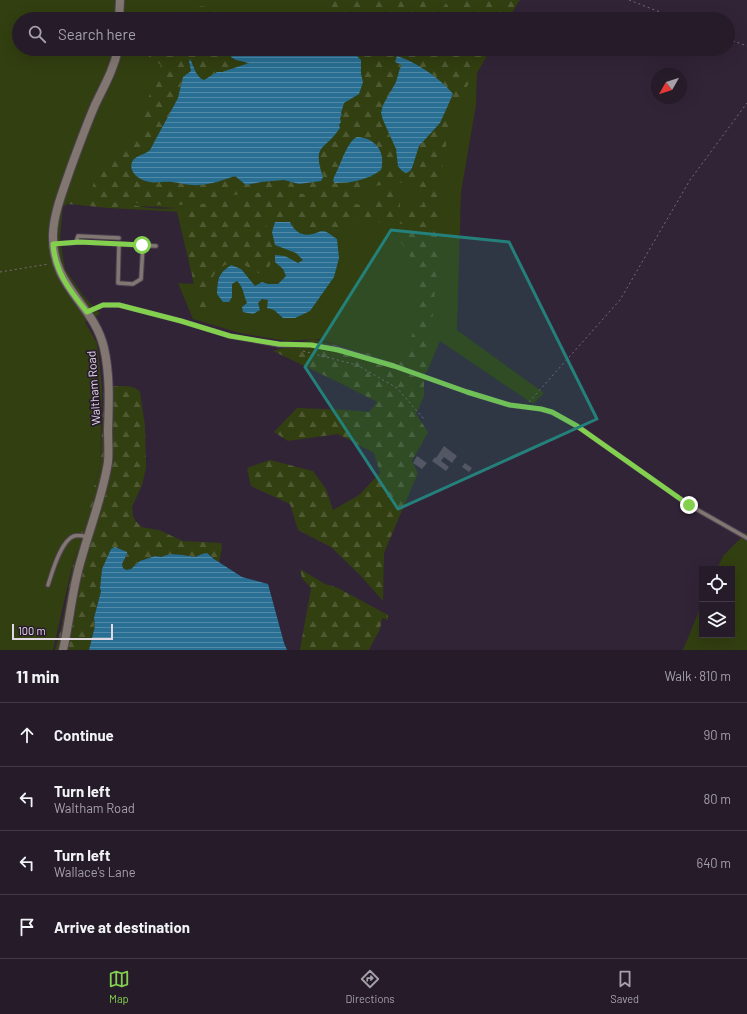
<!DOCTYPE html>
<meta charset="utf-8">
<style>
body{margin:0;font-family:Barlow,sans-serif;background:#322835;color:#f1f3f6}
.controls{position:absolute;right:12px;bottom:12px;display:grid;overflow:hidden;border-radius:0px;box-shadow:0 4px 16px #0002}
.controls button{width:36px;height:36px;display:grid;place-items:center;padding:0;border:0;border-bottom:1px solid #423946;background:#261b29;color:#f1f3f6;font:20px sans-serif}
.compass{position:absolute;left:651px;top:68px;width:36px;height:36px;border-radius:50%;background:#261b29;box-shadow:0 4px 16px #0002;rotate:231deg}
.scale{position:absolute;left:12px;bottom:10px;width:101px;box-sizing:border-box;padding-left:4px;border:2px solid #e1d8e4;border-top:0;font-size:11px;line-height:14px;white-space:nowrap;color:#e1d8e4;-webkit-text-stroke:3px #281b2d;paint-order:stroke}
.stop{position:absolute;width:12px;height:12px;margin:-9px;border:3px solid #83d04f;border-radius:50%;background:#fff}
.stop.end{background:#83d04f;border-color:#fff;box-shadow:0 1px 4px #0008}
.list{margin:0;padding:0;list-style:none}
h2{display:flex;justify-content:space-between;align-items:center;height:52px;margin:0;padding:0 16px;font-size:17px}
h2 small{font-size:13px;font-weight:400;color:#a4a1a8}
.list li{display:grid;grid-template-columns:26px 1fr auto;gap:12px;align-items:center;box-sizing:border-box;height:64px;padding:0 16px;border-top:1px solid #423946}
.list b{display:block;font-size:15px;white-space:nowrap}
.list p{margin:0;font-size:13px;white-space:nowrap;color:#a4a1a8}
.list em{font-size:13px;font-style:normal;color:#a4a1a8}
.icon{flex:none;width:22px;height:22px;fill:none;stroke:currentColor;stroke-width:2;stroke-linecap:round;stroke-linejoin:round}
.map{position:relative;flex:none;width:747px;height:650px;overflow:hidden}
.search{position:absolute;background:#261b29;box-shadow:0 4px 16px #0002;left:12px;right:12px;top:12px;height:44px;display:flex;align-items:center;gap:10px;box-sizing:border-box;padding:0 14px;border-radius:22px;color:#a4a1a8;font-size:15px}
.sheet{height:308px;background:#261b29}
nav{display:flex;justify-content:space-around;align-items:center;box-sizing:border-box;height:56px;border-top:1px solid #423946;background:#261b29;font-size:11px;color:#a4a1a8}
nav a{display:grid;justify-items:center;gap:2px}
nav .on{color:#83d04f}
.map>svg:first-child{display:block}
.grass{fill:#323f10}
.forest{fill:url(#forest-firs);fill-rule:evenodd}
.water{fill:url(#water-rules)}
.building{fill:#5f4d5f}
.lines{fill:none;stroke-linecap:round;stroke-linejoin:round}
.service-casing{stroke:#4e4153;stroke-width:5.5}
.tertiary-casing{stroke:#4e4153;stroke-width:10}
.path{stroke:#776b7b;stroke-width:1;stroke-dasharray:2 3;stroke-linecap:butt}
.service{stroke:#827671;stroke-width:3.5}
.tertiary{stroke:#827671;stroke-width:8}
.route{stroke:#83d04f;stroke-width:5}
.marked{fill:#24807a;fill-opacity:0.2;stroke:#24807a;stroke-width:3;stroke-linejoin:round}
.labels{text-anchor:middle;stroke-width:3.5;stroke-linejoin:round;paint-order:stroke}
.street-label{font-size:12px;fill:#e1d8e4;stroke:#281b2d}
</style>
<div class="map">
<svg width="747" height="650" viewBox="0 0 747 650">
<defs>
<pattern id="forest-firs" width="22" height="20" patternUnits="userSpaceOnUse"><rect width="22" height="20" fill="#323f10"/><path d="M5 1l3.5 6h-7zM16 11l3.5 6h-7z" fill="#4f5a33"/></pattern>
<pattern id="water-rules" width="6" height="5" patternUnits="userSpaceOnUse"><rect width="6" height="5" fill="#286f93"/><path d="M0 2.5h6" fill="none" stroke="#5189a7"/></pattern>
</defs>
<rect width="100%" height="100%" fill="#322437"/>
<g class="grass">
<polygon points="0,0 520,0 508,19 19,19 19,49 491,49 477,73 476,105 461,192 457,330 544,393 533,404 440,341 427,372 318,339 287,341 240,333 193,319 178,283 194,284 176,208 70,202 63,207 60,238 65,269 83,295 100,314 85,322 97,343 102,388 100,466 76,549 53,650 0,650"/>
<polygon points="746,533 747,533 747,650 683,650 702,604 702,635 732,635 732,569 717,569 723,556"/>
</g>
<g class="forest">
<polygon points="333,0 446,0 430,19 324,19"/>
<polygon points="449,0 518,0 507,19 433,19"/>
<polygon points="186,4 219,9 229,19 232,19 185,19"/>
<polygon points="136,11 171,19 132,19"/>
<path d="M138 49H237L232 53 236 60 250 62 222 72H217L204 80C196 78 194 66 190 59L189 61 191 71 183 77 178 98 150 150 147 152 136 157 150 182H172L198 185 235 176 246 185C258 182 271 180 284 180 289 180 294 184 299 184 307 185 316 181 323 177L319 164 318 155 321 148 334 138 344 103 350 100 363 82 361 74 362 62 353 52V49H490L463 93 455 109 450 126 443 160 441 197V226L431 334 424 384V396L416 414 428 432 412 461 418 473 384 553 383 601 359 574 331 547 298 530 290 504 251 486 247 468 270 460 313 471 326 489 333 510 359 495 380 473 374 453 338 434 288 441 274 432 297 408 348 410 369 412 377 402 342 384 273 351 313 339 401 362 419 318V270L400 241 407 224C395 223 375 223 364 220L361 222 345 221 343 231H339L324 227 314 232 298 231 295 230 291 219H275L268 216C267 220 266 225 267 229 267 234 271 239 272 244 274 254 272 272 260 274 253 270 243 263 235 262 228 262 217 269 214 275 212 278 206 301 206 305 207 310 210 315 212 320L205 321 196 299 182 212 109 208 68 204C78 194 134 205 149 208 172 211 196 205 218 201 237 197 256 193 275 189L291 190 302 194 321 196V193L316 192 315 188H299L284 186 180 205H151L97 197 92 189 98 168 101 169 122 145 137 135 140 131 142 114 161 65ZM403 65 432 74 441 83 437 127 419 146 416 152 398 166 396 149 383 120V105L392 91 400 68ZM353 138 356 181 335 183 334 177ZM412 182 417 183 426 195 422 205C416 208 406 212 400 207 400 202 401 194 397 190 393 186 380 188 376 191 373 194 372 199 371 203L367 206 355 204 350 199C352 185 399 183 412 182Z"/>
<path d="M104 387C114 387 133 383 140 392L145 426 146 468 142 485 132 507 133 516 135 520 141 527 159 530 183 541 221 543 222 547 219 563 210 555 202 554 195 557 183 555 170 554 161 557 155 556 140 561 131 569 126 570 123 568 122 564 127 554 102 569 100 588 101 591 94 618 95 626 89 650H55L61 629 77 542 100 467Z"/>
<polygon points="300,569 325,584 338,588 388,615 388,620 382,618 380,629 369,650 300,650 311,588 302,578"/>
</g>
<g class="water">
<path d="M237 49H353V52L361 60V74L363 82 359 94 344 103 341 113 342 115 340 118 341 122 339 125 340 128C324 152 312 143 323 177L321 181 299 184 284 180 261 182 246 185 235 176C223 180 213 184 199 185 190 186 181 183 172 182 165 181 157 183 150 182 141 181 128 173 132 162 135 155 145 155 150 150L178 98 183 77 191 71 189 61 190 59C194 66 196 78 204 80L217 72H222L249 63 236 60 231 57 232 53Z"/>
<path d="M397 56C416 62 440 78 453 94L440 123 419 146 412 168 410 171 406 173 402 171 398 166 396 149 383 120 381 113 383 105 396 82 400 68 402 65 395 62Z"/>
<path d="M357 137C376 138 386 152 381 170 367 180 352 183 335 183L333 181 334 177C340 167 347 141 357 137Z"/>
<path d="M275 222H290C294 231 302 237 313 234 317 233 319 231 323 231 329 232 332 236 337 239L339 258 334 277 310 311 295 318H283L274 310 267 308 268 300 262 299 258 303 260 310 253 314 243 312 242 307 247 303C243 294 244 288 237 281L232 284V297L229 302H223L217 294C218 278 218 274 231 265L241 269 255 286 262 282 268 284H278L286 276 283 269 275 262V255L285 256 298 263 303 260 296 253 275 245 272 232Z"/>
<polygon points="115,547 127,552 127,554 122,564 123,568 126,570 131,569 140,561 155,556 161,557 170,554 183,555 195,557 202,554 207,553 214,559 242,577 268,584 284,643 287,650 89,650 95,626 94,618 101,591 100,588 102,569 111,549"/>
</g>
<g class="building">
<polygon points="444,446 457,456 452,463 444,457 441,461 449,467 446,471 432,461 435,457 436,458"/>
<polygon points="417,456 427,463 422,469 413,463"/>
<polygon points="465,463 472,468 469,472 462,467"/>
</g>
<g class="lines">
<g class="service-casing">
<g id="service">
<polyline points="76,242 78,236 119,238"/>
<polyline points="54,244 80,242 156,246"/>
<polyline points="119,244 118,283 133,284 141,279 143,245"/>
<polyline points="87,312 103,305 119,305 181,321 230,336 279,345 311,345 338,349 394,366 467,392 509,405 541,409 553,413 577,426 689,505 747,538"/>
<path d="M48 585C52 573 61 540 74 536 78 535 83 536 87 537"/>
</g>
</g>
<g class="tertiary-casing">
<g id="tertiary">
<polyline points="119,19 120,0"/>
<path d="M63 650C70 620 72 589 81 560 90 527 103 495 108 462 109 451 108 440 108 430 109 403 110 374 104 348 94 304 51 287 53 234 54 212 63 191 70 170 78 148 86 126 95 105 104 86 114 69 118 49"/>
</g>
</g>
<g class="path">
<polyline points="629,0 678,19"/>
<polyline points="728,39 747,46"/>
<polyline points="0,272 49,264"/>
<polyline points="303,351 357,365 397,388 424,419"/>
<polyline points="529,402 620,300 690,180 747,103"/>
</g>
<use href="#service" class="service"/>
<use href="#tertiary" class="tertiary"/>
</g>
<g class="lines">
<path class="route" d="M142 245 80 242 53 244C55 272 70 291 87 312L103 305H119L181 321 230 336 279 344 311 345 338 350 394 366 467 392 510 405 541 409 552 412 577 426 689 505"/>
</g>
<path class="marked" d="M391 230 509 242 597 419 398 509 305 367Z"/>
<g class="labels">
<g class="street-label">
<text transform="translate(94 388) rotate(-94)" y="4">Waltham Road</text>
</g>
</g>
</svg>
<div class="controls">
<button><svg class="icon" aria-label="locate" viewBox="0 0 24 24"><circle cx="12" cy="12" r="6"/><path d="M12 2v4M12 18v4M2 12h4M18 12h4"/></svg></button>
<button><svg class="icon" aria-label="layers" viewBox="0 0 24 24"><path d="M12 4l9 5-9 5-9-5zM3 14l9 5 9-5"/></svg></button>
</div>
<svg class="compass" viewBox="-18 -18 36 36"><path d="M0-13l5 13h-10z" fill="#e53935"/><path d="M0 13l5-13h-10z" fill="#a4a1a8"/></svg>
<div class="scale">100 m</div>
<div class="stop" style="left:142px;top:245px"></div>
<div class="stop end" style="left:689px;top:505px"></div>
<div class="search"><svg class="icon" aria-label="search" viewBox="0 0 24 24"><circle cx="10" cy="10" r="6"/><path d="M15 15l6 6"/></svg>Search here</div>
</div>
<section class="sheet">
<h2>11 min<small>Walk · 810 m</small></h2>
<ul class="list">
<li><svg class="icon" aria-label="ahead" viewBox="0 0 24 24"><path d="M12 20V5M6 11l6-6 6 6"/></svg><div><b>Continue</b></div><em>90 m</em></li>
<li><svg class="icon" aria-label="left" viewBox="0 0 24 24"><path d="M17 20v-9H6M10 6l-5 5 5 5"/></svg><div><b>Turn left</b><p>Waltham Road</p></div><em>80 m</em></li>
<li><svg class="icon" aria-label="left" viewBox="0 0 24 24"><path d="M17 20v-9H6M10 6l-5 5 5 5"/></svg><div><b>Turn left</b><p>Wallace's Lane</p></div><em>640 m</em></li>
<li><svg class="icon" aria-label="arrive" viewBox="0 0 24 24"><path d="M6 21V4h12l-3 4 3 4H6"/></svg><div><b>Arrive at destination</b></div></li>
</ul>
</section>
<nav>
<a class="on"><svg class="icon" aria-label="map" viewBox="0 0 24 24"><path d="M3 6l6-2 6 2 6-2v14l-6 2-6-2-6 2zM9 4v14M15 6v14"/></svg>Map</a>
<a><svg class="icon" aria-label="directions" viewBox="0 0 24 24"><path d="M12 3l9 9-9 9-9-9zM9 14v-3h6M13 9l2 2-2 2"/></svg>Directions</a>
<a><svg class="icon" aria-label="saved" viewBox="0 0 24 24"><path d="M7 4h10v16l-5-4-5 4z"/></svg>Saved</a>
</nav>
